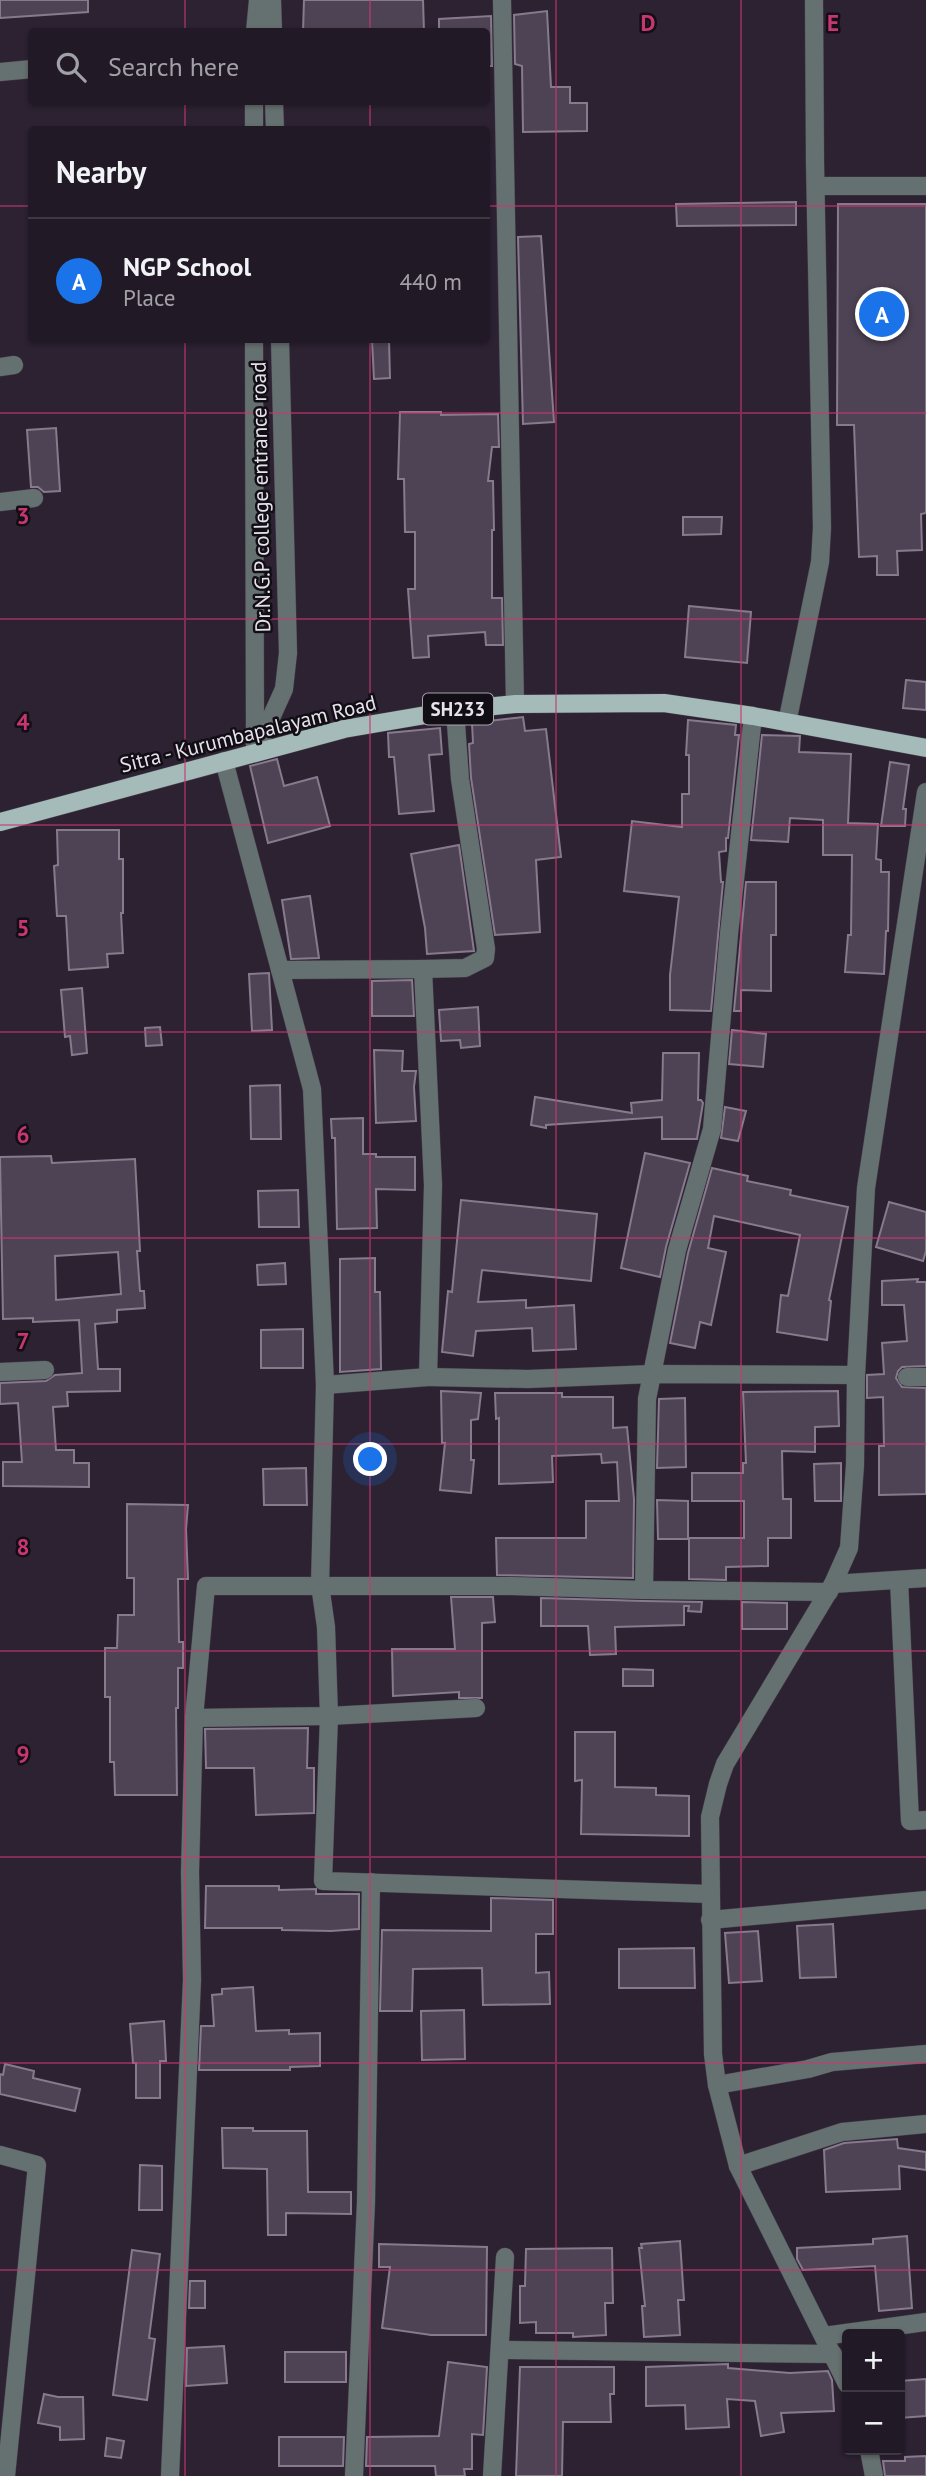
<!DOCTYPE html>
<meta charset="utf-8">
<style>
body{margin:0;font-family:"PT Sans",sans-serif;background:#2d2732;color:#f1f3f6}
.controls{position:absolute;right:21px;bottom:21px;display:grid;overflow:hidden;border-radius:7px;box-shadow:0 2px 5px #0004}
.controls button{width:63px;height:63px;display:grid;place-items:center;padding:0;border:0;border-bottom:2px solid #3e3843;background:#211a26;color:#f1f3f6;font:35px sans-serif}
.you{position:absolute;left:371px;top:1460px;width:24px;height:24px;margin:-18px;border:5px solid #fff;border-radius:50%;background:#1a73e8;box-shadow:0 0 0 10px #1a73e833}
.badge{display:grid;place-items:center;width:46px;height:46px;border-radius:50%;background:#1a73e8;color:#fff;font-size:23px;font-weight:700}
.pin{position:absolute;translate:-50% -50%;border:4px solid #fff;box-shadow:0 2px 7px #0006}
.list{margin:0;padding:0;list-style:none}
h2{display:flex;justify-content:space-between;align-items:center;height:91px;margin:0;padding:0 28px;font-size:30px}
h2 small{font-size:23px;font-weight:400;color:#a2a1a7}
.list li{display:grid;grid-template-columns:46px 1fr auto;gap:21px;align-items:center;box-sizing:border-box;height:126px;padding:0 28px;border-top:2px solid #3e3843}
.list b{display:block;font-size:26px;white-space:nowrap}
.list p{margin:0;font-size:23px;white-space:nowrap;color:#a2a1a7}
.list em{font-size:23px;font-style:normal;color:#a2a1a7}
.icon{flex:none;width:38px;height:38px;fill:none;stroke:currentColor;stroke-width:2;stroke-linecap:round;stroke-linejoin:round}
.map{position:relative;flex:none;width:926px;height:2476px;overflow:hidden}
.search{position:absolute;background:#211a26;box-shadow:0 2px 5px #0004;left:28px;top:28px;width:462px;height:77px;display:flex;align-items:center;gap:18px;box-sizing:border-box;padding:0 24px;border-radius:7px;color:#a2a1a7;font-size:26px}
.panel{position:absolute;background:#211a26;box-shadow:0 2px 5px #0004;left:28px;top:126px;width:462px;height:217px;border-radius:7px}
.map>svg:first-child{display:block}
.building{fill:#4e4354;stroke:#867a8c;stroke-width:2;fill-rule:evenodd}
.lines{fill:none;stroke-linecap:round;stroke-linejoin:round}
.minor-casing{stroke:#463d4c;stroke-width:19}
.major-casing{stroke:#463d4c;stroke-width:19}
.minor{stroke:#657170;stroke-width:18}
.major{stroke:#a4bbb9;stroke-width:18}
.grid{fill:none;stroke:#c83671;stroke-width:2;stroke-opacity:0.55}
.labels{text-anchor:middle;stroke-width:5;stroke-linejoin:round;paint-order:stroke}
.shield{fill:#120e15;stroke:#a8a2ac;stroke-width:2}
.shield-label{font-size:19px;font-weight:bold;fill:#e8e2ec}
.street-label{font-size:21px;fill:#e8e2ec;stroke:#120e15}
.grid-label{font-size:23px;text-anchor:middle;font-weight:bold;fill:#c83671;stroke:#120e15;stroke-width:5;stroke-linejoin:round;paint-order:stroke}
</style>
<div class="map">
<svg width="926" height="2476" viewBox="0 0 926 2476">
<rect width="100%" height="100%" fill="#2c2232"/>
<g class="building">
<polygon points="0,0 88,0 88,12 0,18"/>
<polygon points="304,0 423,0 424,32 303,32"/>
<polygon points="547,11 551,87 570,87 570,103 587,103 587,131 523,132 522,66 515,64 514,15"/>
<polygon points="491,16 492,66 486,66 486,32 439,32 439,19"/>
<polygon points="796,202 796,225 677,226 676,204"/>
<polygon points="838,204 926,204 926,513 921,514 922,550 897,551 898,575 877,575 877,556 859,557 854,425 837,425"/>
<polygon points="541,236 554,422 523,424 518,237"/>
<polygon points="372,340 389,340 390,378 374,379"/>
<polygon points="400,412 441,412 441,415 498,414 499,447 492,447 488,481 493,481 494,530 492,530 492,598 502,598 503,645 486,645 485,632 428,636 429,657 413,658 408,589 415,589 415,532 405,532 404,479 398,479"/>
<polygon points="56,428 60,491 44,492 38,487 31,487 27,430"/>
<polygon points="683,517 722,517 721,534 683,535"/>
<polygon points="689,606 751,612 747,663 685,657"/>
<polygon points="906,680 926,682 926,710 903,708"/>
<polygon points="523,717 525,731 546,729 561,857 536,860 540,932 495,935 471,778 469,744 473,743 472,723"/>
<polygon points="688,720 736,725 735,735 739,735 728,838 726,838 726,851 719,852 721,882 723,882 711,1011 670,1010 670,975 679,897 624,891 632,821 682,827 682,794 689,794 689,755 686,755"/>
<polygon points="440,728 442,754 429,755 434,811 399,814 394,757 389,757 388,733"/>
<polygon points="762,735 800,736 799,752 851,754 848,823 878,824 876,859 881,860 881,872 889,872 888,931 886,931 884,974 845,972 848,935 851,935 852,855 823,855 823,820 790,818 788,842 751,840"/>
<polygon points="277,759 284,786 317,777 330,826 268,843 250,766"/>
<polygon points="890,762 909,765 903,809 906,809 905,826 881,826"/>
<polygon points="57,830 119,830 119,859 123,859 123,913 121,913 123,953 107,954 108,967 69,970 66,916 57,916 54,866 58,865"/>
<polygon points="459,845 474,951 427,954 425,928 411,854"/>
<polygon points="746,882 776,882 776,935 771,935 771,991 741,990 741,1011 734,1011"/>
<polygon points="310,896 319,958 291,959 282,900"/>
<polygon points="269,973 272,1030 252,1031 249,974"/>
<polygon points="412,980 414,1016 372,1016 372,981"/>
<polygon points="82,988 87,1053 72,1055 70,1036 65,1037 61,990"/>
<polygon points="478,1007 480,1046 461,1048 460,1040 441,1041 439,1010"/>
<polygon points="160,1027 162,1045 146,1046 145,1028"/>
<polygon points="732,1030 766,1034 763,1067 729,1064"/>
<polygon points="374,1050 403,1051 402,1071 416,1071 414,1087 416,1121 376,1123"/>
<polygon points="663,1053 699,1053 698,1100 701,1100 703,1103 697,1139 662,1139 662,1117 546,1125 546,1128 531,1125 535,1097 632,1113 631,1103 662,1100"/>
<polygon points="280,1085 281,1139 251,1139 250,1086"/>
<polygon points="725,1107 746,1111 738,1141 721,1138"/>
<polygon points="363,1118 363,1154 376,1154 376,1157 415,1157 415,1190 376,1189 377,1228 337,1229 335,1138 332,1138 331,1119"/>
<polygon points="645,1153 690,1163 666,1247 660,1277 621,1268"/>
<path d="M51 1156 52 1163 135 1159 140 1251H137L140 1291H144L145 1308 117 1310V1322L95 1324 98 1369H120V1391L67 1392 68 1406 53 1407 56 1450H74V1463H89V1487L3 1486V1462H22L18 1403 0 1404V1383L46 1381 55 1375 82 1373 79 1320 33 1322V1318L3 1319 0 1157ZM118 1252 121 1294 56 1300 55 1256Z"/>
<polygon points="712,1168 748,1176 747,1181 791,1190 790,1195 848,1207 829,1300 831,1301 827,1340 777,1332 781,1295 788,1296 800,1235 714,1216 708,1248 726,1252 711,1325 700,1322 695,1348 670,1343 688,1253"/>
<polygon points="298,1190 299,1227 259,1227 258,1191"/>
<polygon points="461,1200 597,1214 591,1281 482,1270 478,1302 526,1300 526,1308 574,1305 576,1349 533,1351 532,1328 476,1331 473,1356 442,1352 448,1291 452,1292"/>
<polygon points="889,1202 926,1212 926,1251 923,1261 876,1247"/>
<polygon points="375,1258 375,1292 380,1292 381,1369 340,1372 340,1259"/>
<polygon points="285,1263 286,1284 258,1285 257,1265"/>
<polygon points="918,1279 917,1282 926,1282 926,1366 902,1367 898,1371 896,1378 902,1387 926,1388 926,1494 879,1495 879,1446 884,1446 883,1397 867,1398 867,1375 884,1374 882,1343 907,1341 904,1305 882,1305 882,1281"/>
<polygon points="303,1329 303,1368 261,1368 261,1330"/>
<polygon points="441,1391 481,1393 478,1419 471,1420 471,1460 474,1460 471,1493 440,1490 445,1443 442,1443"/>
<polygon points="838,1391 839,1426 815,1427 815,1452 782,1451 783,1499 791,1499 791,1538 768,1538 768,1566 726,1567 726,1580 689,1579 689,1538 744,1538 744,1501 692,1501 692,1473 743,1473 743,1463 746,1463 743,1392"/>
<polygon points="495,1393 562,1393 562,1397 613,1397 613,1428 627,1427 634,1499 633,1578 497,1575 496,1538 586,1538 586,1501 619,1501 617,1462 602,1463 601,1454 552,1456 553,1482 499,1484 499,1418 496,1419"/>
<polygon points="685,1398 686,1467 657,1468 659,1399"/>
<polygon points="841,1463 841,1501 815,1501 814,1464"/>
<polygon points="306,1468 307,1505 264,1505 263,1469"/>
<polygon points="657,1500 688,1501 688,1539 658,1539"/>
<polygon points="127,1504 188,1505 186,1529 188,1579 178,1579 179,1642 183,1642 183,1668 178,1668 178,1708 176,1708 177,1795 115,1795 114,1762 110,1762 110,1697 105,1697 105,1648 117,1648 118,1615 134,1615 134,1578 127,1578"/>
<polygon points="451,1597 493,1597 495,1622 482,1623 482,1698 459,1698 459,1692 393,1696 392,1649 455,1649"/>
<polygon points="541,1598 644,1601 702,1602 701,1612 688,1611 689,1606 684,1606 684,1625 615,1627 616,1654 590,1655 588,1626 541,1626"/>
<polygon points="742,1602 787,1603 787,1629 742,1629"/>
<polygon points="623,1669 653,1670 653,1686 623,1686"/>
<polygon points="308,1728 307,1768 314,1768 314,1813 256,1815 254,1768 206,1768 205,1729"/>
<polygon points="575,1732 615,1732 615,1787 656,1788 656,1795 689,1796 689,1836 581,1834 582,1780 575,1781"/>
<polygon points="206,1886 279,1886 279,1890 316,1889 316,1894 359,1894 359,1929 331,1931 282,1930 282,1928 205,1928"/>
<polygon points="491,1898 553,1900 553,1934 536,1934 536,1973 549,1972 550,2004 483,2005 482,1968 413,1969 412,2011 380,2011 382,1930 491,1931"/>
<polygon points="833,1924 836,1977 800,1978 797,1926"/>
<polygon points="758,1931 762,1981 729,1983 725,1933"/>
<polygon points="694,1948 695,1988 619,1988 619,1949"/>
<polygon points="253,1987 256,2031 289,2030 289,2034 320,2033 320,2066 290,2067 290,2070 199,2070 201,2026 214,2026 212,1995 222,1994 222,1989"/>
<polygon points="464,2010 465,2059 422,2060 421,2011"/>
<polygon points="164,2021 166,2061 160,2061 160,2098 136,2098 136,2063 133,2063 130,2024"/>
<polygon points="5,2064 34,2071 33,2078 80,2089 75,2111 0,2094 0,2074 3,2075"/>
<polygon points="222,2128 253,2128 253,2131 307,2131 308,2192 351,2192 351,2214 286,2213 286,2235 268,2235 267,2169 223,2168"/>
<polygon points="897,2139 898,2148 926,2152 926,2170 899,2166 900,2189 826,2192 824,2150 844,2143"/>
<polygon points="140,2165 162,2166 162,2210 139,2210"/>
<polygon points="907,2236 912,2308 879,2311 875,2266 803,2270 797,2259 797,2248 873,2244 873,2239"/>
<polygon points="680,2241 684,2300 678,2300 680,2335 644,2337 642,2306 645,2306 639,2248 642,2248 641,2244"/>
<polygon points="379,2244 487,2247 486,2335 431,2335 382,2328 390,2267 379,2267"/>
<polygon points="612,2248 613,2303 605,2303 606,2335 573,2337 573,2333 536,2333 536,2322 520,2323 520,2286 525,2286 526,2249"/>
<polygon points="132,2250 160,2254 149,2338 155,2339 147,2400 113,2395"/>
<polygon points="190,2281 205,2281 205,2308 189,2308"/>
<polygon points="224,2346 227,2383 186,2386 187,2348"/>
<rect x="285" y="2352" width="61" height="30"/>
<polygon points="448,2362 487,2367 483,2435 472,2434 472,2469 464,2469 465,2476 436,2476 435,2466 366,2466 367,2437 439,2436"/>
<polygon points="728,2364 728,2368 790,2373 828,2371 832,2380 834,2411 781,2413 784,2432 761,2436 755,2401 727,2399 729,2427 686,2429 685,2405 646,2406 646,2367"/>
<polygon points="520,2367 614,2367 614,2394 610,2394 611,2422 563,2422 562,2476 516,2476"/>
<polygon points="926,2379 926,2416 900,2418 900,2381"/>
<polygon points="44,2394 58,2397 83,2397 84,2439 60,2440 60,2427 38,2423"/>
<polygon points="279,2437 344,2437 343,2466 279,2466"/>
<polygon points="107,2438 124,2441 121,2458 105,2456"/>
<polygon points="926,2456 926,2476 885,2476 883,2461 905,2461 905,2457"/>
</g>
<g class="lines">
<g class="minor-casing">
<g id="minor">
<polyline points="272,0 273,32"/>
<polyline points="502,0 515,704"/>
<polyline points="255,32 258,0"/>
<polyline points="0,72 32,69"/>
<polyline points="254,102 254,130"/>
<polyline points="274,102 275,130"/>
<polyline points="816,186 926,186"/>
<polyline points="254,340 255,745"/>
<polyline points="0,367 14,365"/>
<polyline points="0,502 34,498"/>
<polyline points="753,716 729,934 712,1129 677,1250 647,1399 644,1590 829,1592"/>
<polyline points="787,723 820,562 822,528 815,162 814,0"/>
<polyline points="255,753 284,689 288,653 280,340"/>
<polyline points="224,761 312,1089 325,1385 320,1585 326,1627 329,1716 323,1881 710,1894"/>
<polyline points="423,969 465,968 485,958 486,949 460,779 455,710"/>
<polyline points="280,970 423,969 433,1185 428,1377 325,1385"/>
<polyline points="0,1372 45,1370"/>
<polyline points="428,1377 528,1379 652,1374 856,1375"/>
<polyline points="907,1377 926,1377"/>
<polyline points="899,1580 910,1821 926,1820"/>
<polyline points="833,1584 926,1578"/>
<polyline points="194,1718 329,1716 476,1708"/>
<polyline points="710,1920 926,1900"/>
<polyline points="717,2085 808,2069 832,2062 926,2054"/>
<polyline points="0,2155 37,2165 6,2476"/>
<polyline points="738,2166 842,2132 926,2124"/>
<polyline points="824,2336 926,2322"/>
<polyline points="500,2350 833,2354"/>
<polyline points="847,2384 738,2166 717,2085 713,2054 710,1817 718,1784 725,1764 833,1584 849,1548 855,1465 856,1375 866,1188 926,792"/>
<polyline points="869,2450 874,2476"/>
<polyline points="170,2476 192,1980 190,1872 194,1718 206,1586 511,1586 644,1590"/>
<polyline points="354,2476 366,2202 371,1882"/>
<polyline points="492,2476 505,2257"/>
</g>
</g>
<g class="major-casing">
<polyline id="major" points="0,822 344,729 455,710 515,704 664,703 753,716 926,748"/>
</g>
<use href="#minor" class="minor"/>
<use href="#major" class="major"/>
</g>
<path class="grid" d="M185 0V32M370 0V32M556 0V2476M741 0V2476M185 102V130M370 102V130M0 206H32M486 206H926M185 340V2476M370 340V2476M0 413H926M0 619H926M0 825H926M0 1032H926M0 1238H926M0 1444H926M0 1651H926M0 1857H926M0 2063H926M0 2270H926"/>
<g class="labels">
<rect class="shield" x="423" y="693.5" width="70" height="31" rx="5"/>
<g class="shield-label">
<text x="458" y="716">SH233</text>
</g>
<g class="street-label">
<text transform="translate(261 497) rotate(-91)" y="7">Dr.N.G.P college entrance road</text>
<text transform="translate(248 734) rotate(-14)" y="7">Sitra - Kurumbapalayam Road</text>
</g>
</g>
<g class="grid-label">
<text x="648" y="31">D</text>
<text x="833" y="31">E</text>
<text x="23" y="524">3</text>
<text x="23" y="730">4</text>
<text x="23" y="936">5</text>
<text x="23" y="1143">6</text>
<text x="23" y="1349">7</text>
<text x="23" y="1555">8</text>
<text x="23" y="1762">9</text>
</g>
</svg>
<div class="controls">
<button>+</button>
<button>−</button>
</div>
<div class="you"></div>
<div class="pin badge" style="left:882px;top:314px">A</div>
<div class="search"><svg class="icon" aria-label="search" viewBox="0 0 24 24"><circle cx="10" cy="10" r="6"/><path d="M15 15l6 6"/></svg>Search here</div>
<section class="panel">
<h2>Nearby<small></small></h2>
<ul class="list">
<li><span class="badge">A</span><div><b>NGP School</b><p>Place</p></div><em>440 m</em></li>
</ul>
</section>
</div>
